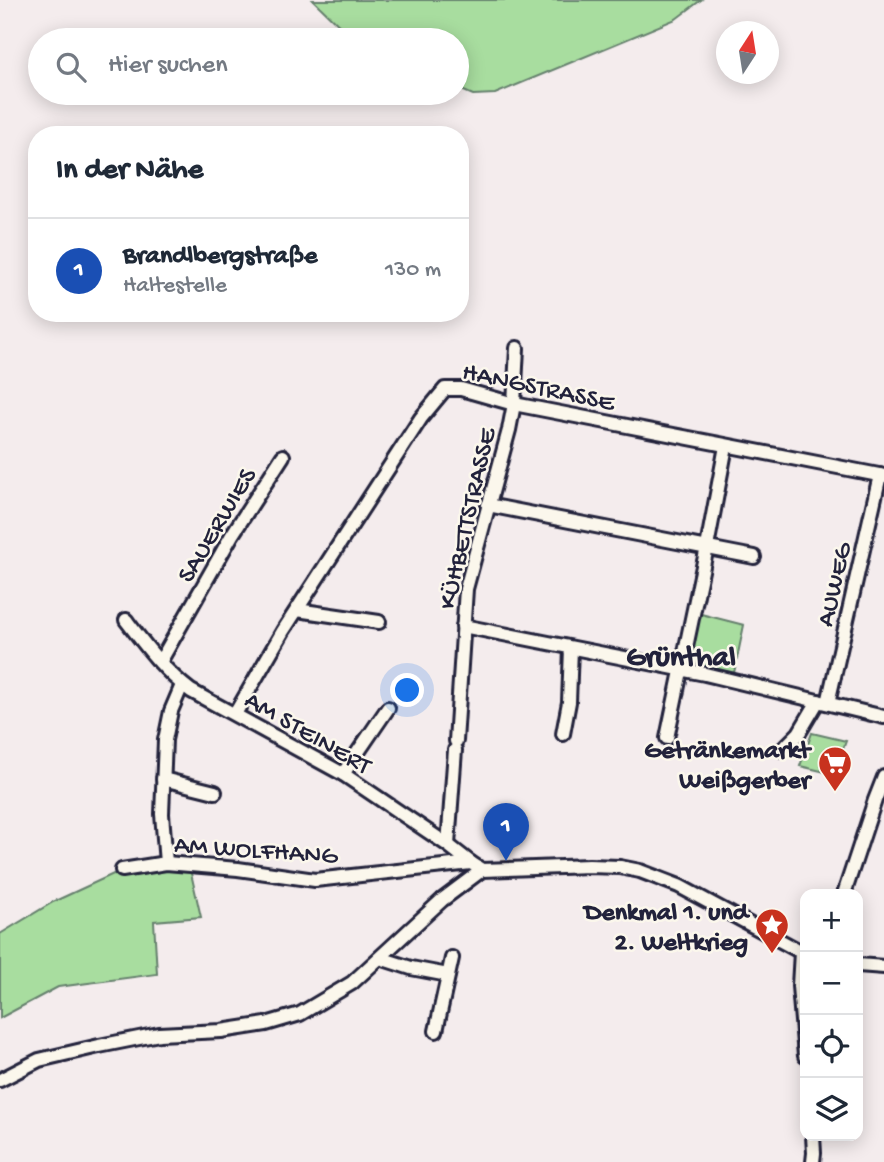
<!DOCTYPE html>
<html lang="de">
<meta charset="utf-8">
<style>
body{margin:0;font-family:"Gochi Hand",sans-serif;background:#f6f6f7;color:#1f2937}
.controls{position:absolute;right:21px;bottom:21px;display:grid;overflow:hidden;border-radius:14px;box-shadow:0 4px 18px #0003}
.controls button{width:63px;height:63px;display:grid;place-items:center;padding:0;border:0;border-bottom:2px solid #e0e1e3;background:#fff;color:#1f2937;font:35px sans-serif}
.compass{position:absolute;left:716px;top:21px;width:63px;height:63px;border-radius:50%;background:#fff;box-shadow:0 4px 18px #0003;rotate:12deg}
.you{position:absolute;left:408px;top:691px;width:24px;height:24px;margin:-18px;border:5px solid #fff;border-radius:50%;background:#1a73e8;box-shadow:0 0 0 10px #1a73e833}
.badge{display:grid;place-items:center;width:46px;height:46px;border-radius:50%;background:#0b8043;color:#fff;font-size:23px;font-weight:700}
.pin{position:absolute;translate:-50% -58px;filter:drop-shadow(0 2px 4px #0008)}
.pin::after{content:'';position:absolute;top:37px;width:24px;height:21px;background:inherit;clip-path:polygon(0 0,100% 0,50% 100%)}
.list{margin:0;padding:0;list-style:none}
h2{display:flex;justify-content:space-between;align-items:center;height:91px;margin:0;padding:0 28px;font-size:30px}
h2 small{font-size:23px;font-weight:400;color:#747a83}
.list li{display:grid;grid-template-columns:46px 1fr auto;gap:21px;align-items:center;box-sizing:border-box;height:105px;padding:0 28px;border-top:2px solid #e0e1e3}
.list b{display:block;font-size:26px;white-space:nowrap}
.list p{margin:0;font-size:23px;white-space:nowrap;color:#747a83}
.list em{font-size:23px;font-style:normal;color:#747a83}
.icon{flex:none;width:38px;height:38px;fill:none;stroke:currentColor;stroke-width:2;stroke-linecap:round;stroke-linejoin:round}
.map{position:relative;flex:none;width:884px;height:1162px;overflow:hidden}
.search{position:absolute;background:#fff;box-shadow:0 4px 18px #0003;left:28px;top:28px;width:441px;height:77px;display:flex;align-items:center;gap:18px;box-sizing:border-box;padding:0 24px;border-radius:38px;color:#747a83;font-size:26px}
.panel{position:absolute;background:#fff;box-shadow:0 4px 18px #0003;left:28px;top:126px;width:441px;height:196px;border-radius:28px}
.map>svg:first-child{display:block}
.green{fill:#a8dd9f;stroke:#65806d;stroke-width:2}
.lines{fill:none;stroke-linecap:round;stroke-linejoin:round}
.street-casing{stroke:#22223b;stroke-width:18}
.street{stroke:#fbf7ec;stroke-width:12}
.labels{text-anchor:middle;stroke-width:5;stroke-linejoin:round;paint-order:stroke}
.street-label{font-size:26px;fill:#22223b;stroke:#fbf7ec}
.poi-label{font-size:26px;font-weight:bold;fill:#22223b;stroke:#fbf7ec;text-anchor:end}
.quarter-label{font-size:30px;font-weight:bold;fill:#22223b;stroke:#fbf7ec}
</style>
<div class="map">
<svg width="884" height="1162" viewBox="0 0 884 1162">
<rect width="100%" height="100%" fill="#f4eced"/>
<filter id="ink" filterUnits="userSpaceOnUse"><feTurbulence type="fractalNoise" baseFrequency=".0143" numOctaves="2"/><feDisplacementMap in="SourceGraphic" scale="14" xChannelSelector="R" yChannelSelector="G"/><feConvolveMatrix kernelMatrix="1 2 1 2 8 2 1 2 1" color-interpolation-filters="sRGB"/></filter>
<g filter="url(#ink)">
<g class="green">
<polygon points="313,0 701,0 676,19 495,94 473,95 457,88 457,40 398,40 369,28 362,40 354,40"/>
<polygon points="697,613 744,625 734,673 696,665 689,656"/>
<polygon points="812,733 846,741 834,774 800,766"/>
<polygon points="190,869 201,917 154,921 157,974 58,987 0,1018 0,934 53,902 122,870"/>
</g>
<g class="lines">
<g class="street-casing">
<g id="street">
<polyline points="488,505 754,557"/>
<polyline points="297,610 379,622"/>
<path d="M126 620C145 645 165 672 191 691L343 774 448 845 471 863 482 870"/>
<polyline points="463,626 705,674 884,717"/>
<polyline points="160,662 232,535 283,456"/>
<polyline points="828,703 880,475"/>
<polyline points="235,714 283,631 421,418 445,389 461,389 514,404 884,476"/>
<polyline points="563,734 569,702 571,648"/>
<polyline points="667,738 707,547 726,446"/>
<polyline points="456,741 466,589 509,430 514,404 517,348"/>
<polyline points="782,750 799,733 818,701"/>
<polyline points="343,774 388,708"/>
<polyline points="163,779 215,792"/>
<polyline points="448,845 455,750"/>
<polyline points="166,863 162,814 165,740 171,711 182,685"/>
<polyline points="122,870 166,863 238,869 315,880 471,863"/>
<polyline points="844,894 875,800 884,777"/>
<polyline points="801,952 799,986 805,1056"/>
<polyline points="380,958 411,968 448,975"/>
<polyline points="858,965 884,967"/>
<polyline points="436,1031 452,958"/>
<polyline points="0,1080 39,1060 99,1046 159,1034 221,1031 266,1024 300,1014 352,983 442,900 482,870 589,866 620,867 640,871 679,886 805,954"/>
<polyline points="813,1136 814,1153 813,1162"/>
</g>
</g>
<use href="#street" class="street"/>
</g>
</g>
<defs>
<g id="supermarket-pin" transform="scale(1.75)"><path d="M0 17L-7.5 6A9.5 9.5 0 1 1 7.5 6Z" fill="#c8321e" stroke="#fbf7ec"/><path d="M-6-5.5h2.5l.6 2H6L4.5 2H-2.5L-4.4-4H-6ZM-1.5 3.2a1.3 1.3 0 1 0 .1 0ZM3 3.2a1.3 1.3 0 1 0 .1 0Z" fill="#fff"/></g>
<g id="sight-pin" transform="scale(1.75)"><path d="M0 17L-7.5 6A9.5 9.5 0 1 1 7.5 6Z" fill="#c8321e" stroke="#fbf7ec"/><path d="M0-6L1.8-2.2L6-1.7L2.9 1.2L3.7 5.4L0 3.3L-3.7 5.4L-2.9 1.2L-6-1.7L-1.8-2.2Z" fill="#fff"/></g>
</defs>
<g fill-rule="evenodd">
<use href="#supermarket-pin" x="835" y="763"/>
<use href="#sight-pin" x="772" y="925"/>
</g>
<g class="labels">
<g class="street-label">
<text transform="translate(539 385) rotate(12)" y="9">HANGSTRASSE</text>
<text transform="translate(465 518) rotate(-77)" y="9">KÜHBETTSTRASSE</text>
<text transform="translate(215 524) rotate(-59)" y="9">SAUERWIES</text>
<text transform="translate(832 584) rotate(-77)" y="9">AUWEG</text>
<text transform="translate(309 731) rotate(30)" y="9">AM STEINERT</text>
<text transform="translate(256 848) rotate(4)" y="9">AM WOLFHANG</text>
</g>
<g class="poi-label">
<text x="810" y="757">Getränkemarkt<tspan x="810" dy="30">Weißgerber</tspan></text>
<text x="748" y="919">Denkmal 1. und<tspan x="748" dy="30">2. Weltkrieg</tspan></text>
</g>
<g class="quarter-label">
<text x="681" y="665">Grünthal</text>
</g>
</g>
</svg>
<div class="controls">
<button>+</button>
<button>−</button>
<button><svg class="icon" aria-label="locate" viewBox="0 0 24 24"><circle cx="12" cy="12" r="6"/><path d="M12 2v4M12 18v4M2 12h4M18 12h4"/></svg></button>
<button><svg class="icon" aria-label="layers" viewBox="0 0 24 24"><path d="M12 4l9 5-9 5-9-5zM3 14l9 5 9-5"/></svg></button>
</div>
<svg class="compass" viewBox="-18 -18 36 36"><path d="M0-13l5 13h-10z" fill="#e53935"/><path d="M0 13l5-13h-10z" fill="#747a83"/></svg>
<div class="you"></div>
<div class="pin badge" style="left:506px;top:861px;background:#1a4fb4">1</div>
<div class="search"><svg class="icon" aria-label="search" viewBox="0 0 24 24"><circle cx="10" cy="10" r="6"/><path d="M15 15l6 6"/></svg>Hier suchen</div>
<section class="panel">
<h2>In der Nähe<small></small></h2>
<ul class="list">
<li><span class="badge" style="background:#1a4fb4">1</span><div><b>Brandlbergstraße</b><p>Haltestelle</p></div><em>130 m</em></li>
</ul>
</section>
</div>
